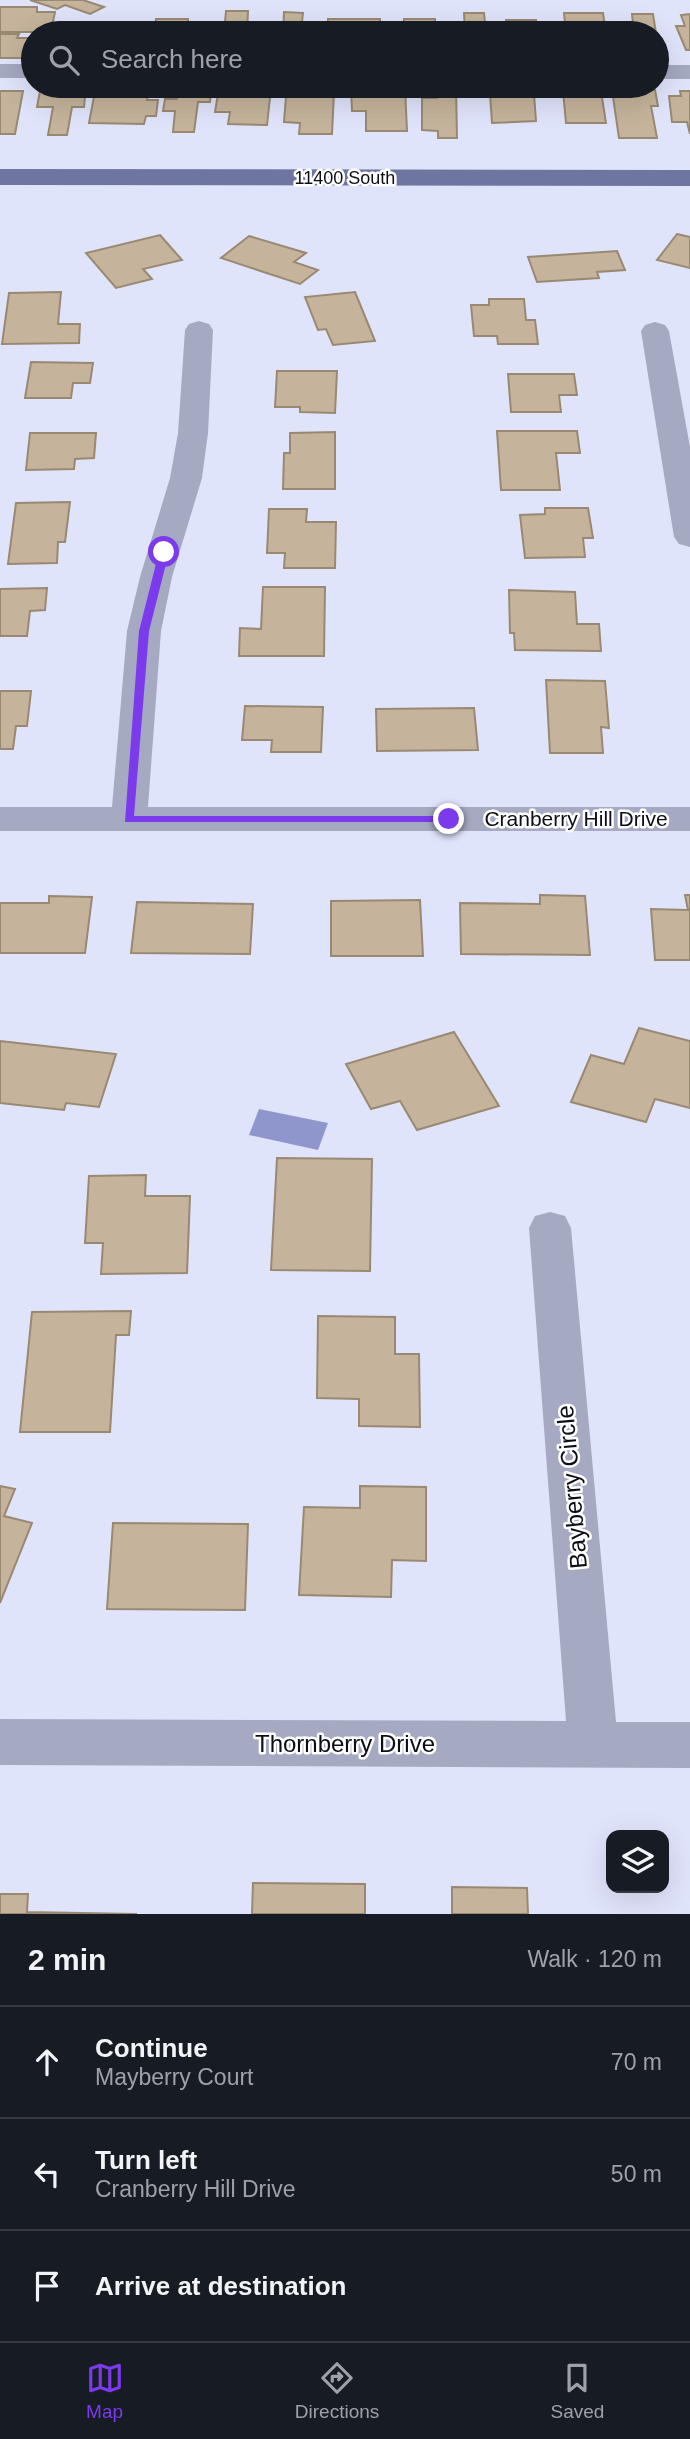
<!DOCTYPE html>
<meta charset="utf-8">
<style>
body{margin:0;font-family:Arial,sans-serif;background:#242831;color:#f1f3f6}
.controls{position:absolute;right:21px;bottom:21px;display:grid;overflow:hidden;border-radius:14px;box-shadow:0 7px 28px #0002}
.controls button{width:63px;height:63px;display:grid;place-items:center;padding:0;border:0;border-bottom:2px solid #363941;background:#171b24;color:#f1f3f6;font:35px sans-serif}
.stop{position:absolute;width:21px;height:21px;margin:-16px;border:5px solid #7c3aed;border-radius:50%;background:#fff}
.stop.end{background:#7c3aed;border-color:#fff;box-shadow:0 2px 7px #0008}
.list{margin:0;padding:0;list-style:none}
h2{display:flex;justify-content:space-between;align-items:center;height:91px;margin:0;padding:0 28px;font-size:30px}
h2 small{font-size:23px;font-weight:400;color:#9ea1a6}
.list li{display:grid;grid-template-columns:46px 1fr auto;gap:21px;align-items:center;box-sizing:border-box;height:112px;padding:0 28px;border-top:2px solid #363941}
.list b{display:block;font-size:26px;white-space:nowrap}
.list p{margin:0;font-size:23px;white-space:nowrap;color:#9ea1a6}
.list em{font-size:23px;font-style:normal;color:#9ea1a6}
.icon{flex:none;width:38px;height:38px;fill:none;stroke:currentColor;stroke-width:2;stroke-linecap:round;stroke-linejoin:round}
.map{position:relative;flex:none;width:690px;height:1914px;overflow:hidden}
.search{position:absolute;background:#171b24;box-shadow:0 7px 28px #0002;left:21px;right:21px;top:21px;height:77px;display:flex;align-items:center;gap:18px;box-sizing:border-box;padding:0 24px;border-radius:38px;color:#9ea1a6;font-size:26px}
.sheet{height:427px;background:#171b24}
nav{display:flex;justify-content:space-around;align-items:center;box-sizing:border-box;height:98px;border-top:2px solid #363941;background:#171b24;font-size:19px;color:#9ea1a6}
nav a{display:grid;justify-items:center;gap:4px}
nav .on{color:#7c3aed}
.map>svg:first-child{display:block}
.water{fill:#8f96cc}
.building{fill:#c5b49b;stroke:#9a8972;stroke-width:2}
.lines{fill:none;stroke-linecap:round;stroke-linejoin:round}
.minor{fill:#a5a9c1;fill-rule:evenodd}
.major{fill:#6f75a1;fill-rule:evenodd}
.route{fill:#7c3aed}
.labels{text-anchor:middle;stroke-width:5;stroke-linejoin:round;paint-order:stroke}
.far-street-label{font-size:18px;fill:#0c0e17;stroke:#fff}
.street-label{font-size:21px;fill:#0c0e17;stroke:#fff}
.near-street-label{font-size:24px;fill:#0c0e17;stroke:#fff}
</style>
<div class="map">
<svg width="690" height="1914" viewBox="0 0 690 1914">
<rect width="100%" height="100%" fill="#e0e4fb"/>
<polygon class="water" points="259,1109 328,1123 318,1150 249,1135"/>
<g class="building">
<polygon points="30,0 83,0 104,7 90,14 65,5 57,9"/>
<polygon points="0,7 37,7 37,12 55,12 51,32 0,32"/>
<polygon points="226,11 248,11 247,33 224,33"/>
<polygon points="284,12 303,13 302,22 315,22 315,33 283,33"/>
<polygon points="464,13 484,13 486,33 465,33"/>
<polygon points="564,13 603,13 606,33 566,33"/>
<polygon points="632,14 653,14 656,33 634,33"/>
<polygon points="690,14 690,50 686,50 676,26 685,26 681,15"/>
<polygon points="156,19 188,19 187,33 154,33"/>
<rect x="328" y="19" width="52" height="14"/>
<polygon points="404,19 435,19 435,33 403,33"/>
<polygon points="506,20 536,20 538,31 554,31 555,33 507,33"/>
<polygon points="100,27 145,27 144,33 99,33"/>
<polygon points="0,34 19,34 17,38 33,38 28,58 0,58"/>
<polygon points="219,87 271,88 267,125 228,124 230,112 215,112"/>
<polygon points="436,87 456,87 457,138 438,138 438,131 422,130 422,98 437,98"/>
<polygon points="351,88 405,88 407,131 366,131 366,111 352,111"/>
<polygon points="612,90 655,90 658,106 651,106 657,138 619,138"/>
<polygon points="0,91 23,91 15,134 0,134"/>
<polygon points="40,91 73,91 72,97 85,97 84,107 72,107 67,135 48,135 53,107 37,107"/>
<polygon points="95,91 149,92 147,100 158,100 156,116 146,116 144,124 89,123"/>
<polygon points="178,91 211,91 210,102 198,102 194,132 173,132 175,111 163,111 165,99 177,99"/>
<polygon points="563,91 601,91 606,123 566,123"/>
<polygon points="680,91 690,91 690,134 687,122 672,122 669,96 681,96"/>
<polygon points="300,92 334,92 332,134 299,134 300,123 284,122 286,97 300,97"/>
<polygon points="490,94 534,94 536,121 492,123"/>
<polygon points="677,234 690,237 690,268 657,260"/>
<polygon points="160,235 182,260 143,269 152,279 116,288 86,253"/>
<polygon points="249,236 306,253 294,262 318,270 300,284 221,258"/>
<polygon points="617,251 625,270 597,272 599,278 537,282 528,257"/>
<polygon points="61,292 58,324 80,324 79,343 2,344 9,293"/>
<polygon points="355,292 375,341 333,345 326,329 318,330 305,297"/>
<polygon points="489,299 524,299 526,320 535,320 538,344 498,344 497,336 474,336 471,305 489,305"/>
<polygon points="31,362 93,363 90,383 73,383 71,398 25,398"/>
<polygon points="277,371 337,371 335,413 300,412 300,407 275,407"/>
<polygon points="508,374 574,374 577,395 559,395 561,412 511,412"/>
<polygon points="497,431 577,431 580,453 556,453 560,490 501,490"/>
<polygon points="335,432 335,489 283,489 284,453 290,453 290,433"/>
<polygon points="30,433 96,433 94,458 75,459 74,469 26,470"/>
<polygon points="70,502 65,542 58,542 57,563 8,564 16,503"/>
<polygon points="545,508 588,508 593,538 583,538 585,557 525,558 520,515 545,514"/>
<polygon points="269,509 307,509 306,522 336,522 335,568 284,568 285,553 267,553"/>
<polygon points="263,587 325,587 324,656 239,656 240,628 261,629"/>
<polygon points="47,588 45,610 30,611 27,636 0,636 0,589"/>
<polygon points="509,590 575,592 577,624 599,624 601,651 515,650 514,633 510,633"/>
<polygon points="546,680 605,681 609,728 601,727 603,753 550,753"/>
<polygon points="0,691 31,691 27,726 16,726 13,749 0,749"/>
<polygon points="245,706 323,707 321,752 271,752 272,740 242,740"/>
<polygon points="474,708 478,750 377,751 376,709"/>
<polygon points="540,895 585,896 590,955 461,954 460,903 540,904"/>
<polygon points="685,895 690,895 690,960 655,960 651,909 688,910"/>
<polygon points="49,896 92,897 85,953 0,953 0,903 49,903"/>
<polygon points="420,900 423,956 331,956 331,901"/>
<polygon points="137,902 253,904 250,954 131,953"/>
<polygon points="639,1028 690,1041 690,1108 655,1099 646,1122 571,1102 591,1055 624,1064"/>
<polygon points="454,1032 499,1106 417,1130 400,1101 371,1109 346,1064"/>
<polygon points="0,1041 116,1054 99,1107 66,1103 64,1110 0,1103"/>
<polygon points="277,1158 372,1159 370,1271 271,1270"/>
<polygon points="146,1175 145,1196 190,1196 187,1273 101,1274 103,1243 85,1243 89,1176"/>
<polygon points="131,1311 129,1335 116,1335 110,1432 20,1432 32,1312"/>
<polygon points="318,1316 395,1317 395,1354 419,1354 420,1427 359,1426 359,1399 317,1398"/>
<polygon points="0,1486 15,1489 4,1516 32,1523 0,1603"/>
<polygon points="360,1486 426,1487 426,1561 392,1560 391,1597 299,1595 304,1507 360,1508"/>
<polygon points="113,1523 248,1524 245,1610 107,1609"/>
<polygon points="253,1883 365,1884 365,1914 252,1914"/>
<polygon points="452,1887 527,1888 528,1914 452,1914"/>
<polygon points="0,1894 28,1894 27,1912 137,1914 0,1914"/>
</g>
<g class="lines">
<g class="minor">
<rect x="0" y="64" width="33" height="14"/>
<rect x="657" y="65" width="33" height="14"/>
<polygon points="199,321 209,324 213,330 208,433 202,478 172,577 161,631 148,807 690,807 690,831 0,831 0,807 112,807 127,631 140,577 170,478 178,433 185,330 189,324"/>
<polygon points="655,322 665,325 669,331 690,447 690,547 679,544 674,537 641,331 645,325"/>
<polygon points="550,1212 565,1216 571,1228 616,1722 690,1722 690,1768 0,1765 0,1719 566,1721 529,1228 535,1216"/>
</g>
<polygon class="major" points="0,169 690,170 690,186 0,185"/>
</g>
<polygon class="route" points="164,549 169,552 149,631 134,816 449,816 453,817 453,822 125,822 139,631 159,552"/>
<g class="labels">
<g class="far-street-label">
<text x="345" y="184">11400 South</text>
</g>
<g class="street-label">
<text x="576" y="826">Cranberry Hill Drive</text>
</g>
<g class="near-street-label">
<text transform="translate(572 1487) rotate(-95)" y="8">Bayberry Circle</text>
<text x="345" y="1752">Thornberry Drive</text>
</g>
</g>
</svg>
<div class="controls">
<button><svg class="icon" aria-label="layers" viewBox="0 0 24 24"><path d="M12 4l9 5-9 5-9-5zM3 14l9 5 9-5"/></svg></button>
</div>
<div class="stop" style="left:164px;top:552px"></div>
<div class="stop end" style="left:449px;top:819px"></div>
<div class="search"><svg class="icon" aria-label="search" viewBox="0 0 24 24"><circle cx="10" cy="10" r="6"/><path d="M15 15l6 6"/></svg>Search here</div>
</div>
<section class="sheet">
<h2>2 min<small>Walk · 120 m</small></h2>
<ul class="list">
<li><svg class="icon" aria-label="ahead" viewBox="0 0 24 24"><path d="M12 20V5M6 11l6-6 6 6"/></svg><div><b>Continue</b><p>Mayberry Court</p></div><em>70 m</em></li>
<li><svg class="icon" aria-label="left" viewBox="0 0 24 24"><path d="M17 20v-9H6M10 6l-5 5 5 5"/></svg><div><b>Turn left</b><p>Cranberry Hill Drive</p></div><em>50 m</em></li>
<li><svg class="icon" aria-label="arrive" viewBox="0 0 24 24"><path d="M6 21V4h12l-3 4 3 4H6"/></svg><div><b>Arrive at destination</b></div></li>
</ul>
</section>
<nav>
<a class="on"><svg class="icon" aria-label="map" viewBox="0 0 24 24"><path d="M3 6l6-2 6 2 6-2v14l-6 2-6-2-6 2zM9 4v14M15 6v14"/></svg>Map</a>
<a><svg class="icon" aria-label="directions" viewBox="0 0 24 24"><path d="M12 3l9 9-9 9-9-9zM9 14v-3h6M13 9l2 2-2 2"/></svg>Directions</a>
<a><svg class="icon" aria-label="saved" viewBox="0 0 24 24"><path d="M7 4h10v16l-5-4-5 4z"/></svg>Saved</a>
</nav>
